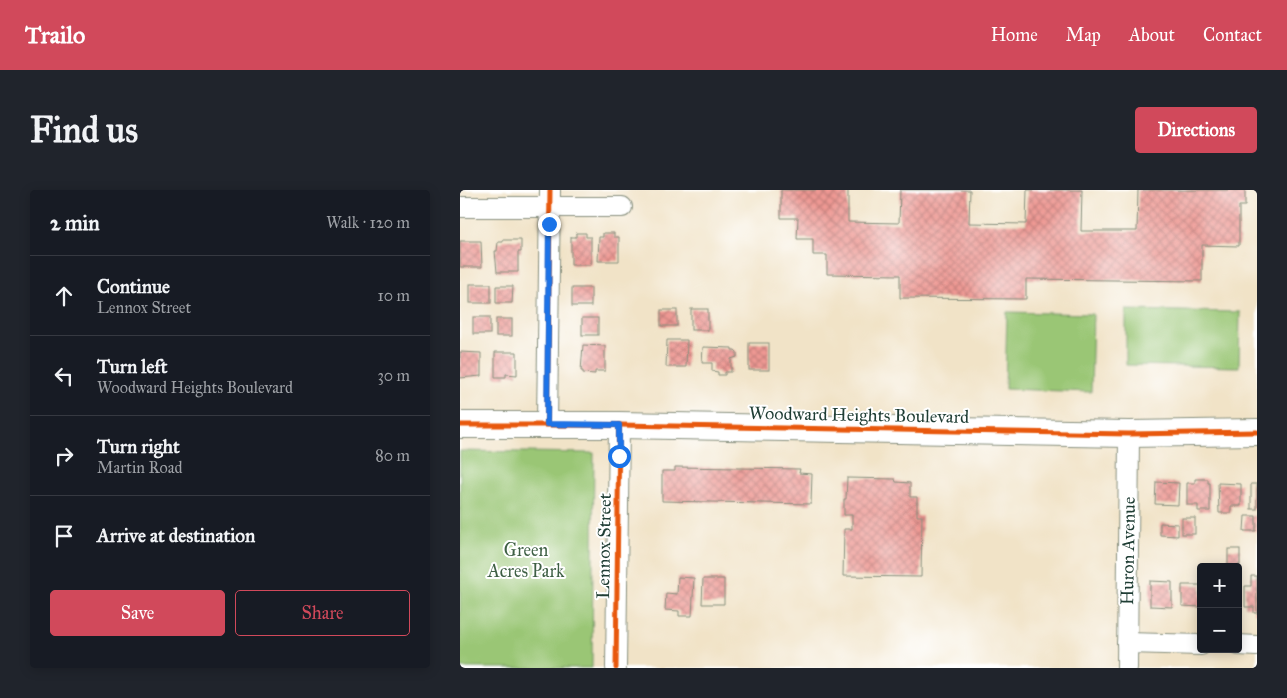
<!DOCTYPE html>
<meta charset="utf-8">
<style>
body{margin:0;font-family:"IM FELL Great Primer",serif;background:#20242c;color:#f1f3f6}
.controls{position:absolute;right:15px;bottom:15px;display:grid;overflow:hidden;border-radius:5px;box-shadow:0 2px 12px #0003}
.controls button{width:45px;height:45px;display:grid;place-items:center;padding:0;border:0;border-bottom:1px solid #363941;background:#171b24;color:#f1f3f6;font:25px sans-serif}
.stop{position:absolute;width:15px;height:15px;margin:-11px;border:4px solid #1a73e8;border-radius:50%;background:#fff}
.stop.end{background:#1a73e8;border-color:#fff;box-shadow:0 1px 5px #0008}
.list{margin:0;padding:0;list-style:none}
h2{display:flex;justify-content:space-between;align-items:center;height:65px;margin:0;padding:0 20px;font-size:21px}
h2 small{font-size:16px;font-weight:400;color:#9ea1a6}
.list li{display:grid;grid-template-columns:32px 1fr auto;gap:15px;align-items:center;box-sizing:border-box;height:80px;padding:0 20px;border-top:1px solid #363941}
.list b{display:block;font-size:19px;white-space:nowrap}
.list p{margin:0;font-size:16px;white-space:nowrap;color:#9ea1a6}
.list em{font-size:16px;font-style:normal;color:#9ea1a6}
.actions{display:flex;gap:10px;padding:15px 20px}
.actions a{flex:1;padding:11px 0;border:1px solid #d1495b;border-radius:5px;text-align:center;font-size:18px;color:#d1495b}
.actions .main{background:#d1495b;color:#fff}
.icon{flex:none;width:28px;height:28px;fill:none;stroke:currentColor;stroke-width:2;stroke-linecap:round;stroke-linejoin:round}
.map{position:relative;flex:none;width:797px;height:478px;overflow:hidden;border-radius:5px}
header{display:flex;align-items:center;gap:30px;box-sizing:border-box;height:70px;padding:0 25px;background:#d1495b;color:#fff}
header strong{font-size:24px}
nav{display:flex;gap:28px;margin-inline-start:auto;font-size:18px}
.intro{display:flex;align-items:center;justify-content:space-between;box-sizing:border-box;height:120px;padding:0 30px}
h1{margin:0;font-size:35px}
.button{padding:12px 22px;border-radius:5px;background:#d1495b;color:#fff;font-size:18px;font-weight:700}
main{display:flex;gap:30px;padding:0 30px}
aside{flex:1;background:#171b24;border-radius:5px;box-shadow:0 2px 12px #0003}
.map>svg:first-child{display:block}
.park{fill:#9ac674;stroke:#5c8254}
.building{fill:url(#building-cross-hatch)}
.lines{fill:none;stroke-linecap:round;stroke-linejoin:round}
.minor-casing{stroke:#88907e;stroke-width:22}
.tertiary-casing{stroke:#88907e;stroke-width:28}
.minor{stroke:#fff;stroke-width:20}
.tertiary{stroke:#fff;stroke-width:26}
.cycleway-casing{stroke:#fff;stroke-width:8}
.cycleway{stroke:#e8590c;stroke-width:5}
.route{stroke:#1a73e8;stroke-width:6}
.labels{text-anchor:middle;stroke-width:4;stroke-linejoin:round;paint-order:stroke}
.street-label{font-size:18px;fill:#1f3d34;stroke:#fff}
.park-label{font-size:18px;fill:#3e5f44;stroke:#fff}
</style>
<header>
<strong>Trailo</strong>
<nav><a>Home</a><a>Map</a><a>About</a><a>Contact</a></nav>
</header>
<div class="intro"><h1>Find us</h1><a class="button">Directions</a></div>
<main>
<aside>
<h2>2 min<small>Walk · 120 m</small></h2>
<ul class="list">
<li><svg class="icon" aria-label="ahead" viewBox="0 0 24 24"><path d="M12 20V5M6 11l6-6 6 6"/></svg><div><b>Continue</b><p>Lennox Street</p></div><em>10 m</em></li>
<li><svg class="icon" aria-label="left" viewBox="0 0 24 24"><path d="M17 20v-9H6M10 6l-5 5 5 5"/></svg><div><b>Turn left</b><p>Woodward Heights Boulevard</p></div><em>30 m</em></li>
<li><svg class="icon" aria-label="right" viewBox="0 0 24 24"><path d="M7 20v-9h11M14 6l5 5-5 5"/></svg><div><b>Turn right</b><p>Martin Road</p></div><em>80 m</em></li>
<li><svg class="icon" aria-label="arrive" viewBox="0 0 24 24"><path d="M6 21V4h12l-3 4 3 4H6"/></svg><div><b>Arrive at destination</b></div></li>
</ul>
<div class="actions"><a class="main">Save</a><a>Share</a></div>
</aside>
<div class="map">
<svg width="797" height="478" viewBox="0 0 797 478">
<defs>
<pattern id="building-cross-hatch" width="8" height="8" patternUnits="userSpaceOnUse" patternTransform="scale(1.25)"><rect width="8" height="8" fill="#ee9893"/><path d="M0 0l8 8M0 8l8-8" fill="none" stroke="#c07d79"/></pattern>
</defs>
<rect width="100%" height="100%" fill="#fff"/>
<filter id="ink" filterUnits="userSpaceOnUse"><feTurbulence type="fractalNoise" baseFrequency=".02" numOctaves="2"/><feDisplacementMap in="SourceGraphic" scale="10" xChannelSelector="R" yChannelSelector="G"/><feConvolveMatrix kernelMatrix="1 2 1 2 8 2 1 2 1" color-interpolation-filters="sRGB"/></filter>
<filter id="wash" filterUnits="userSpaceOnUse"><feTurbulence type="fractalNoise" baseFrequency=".0096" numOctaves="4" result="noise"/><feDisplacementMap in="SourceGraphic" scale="20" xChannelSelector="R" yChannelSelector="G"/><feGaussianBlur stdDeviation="1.12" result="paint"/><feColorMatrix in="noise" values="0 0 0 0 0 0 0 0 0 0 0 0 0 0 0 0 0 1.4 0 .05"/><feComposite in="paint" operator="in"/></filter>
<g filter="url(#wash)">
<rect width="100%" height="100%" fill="#f1e3c7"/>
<g class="park">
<polygon points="666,120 780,122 779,177 666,175"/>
<polygon points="547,122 633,124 631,202 545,199"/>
<polygon points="0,261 134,263 132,478 0,478"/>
</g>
<g id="blocks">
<g class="building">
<polygon points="321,0 388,0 388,32 439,33 440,0 510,0 509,33 566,34 567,0 622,0 621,41 677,41 678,0 785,0 785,16 779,16 779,56 742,55 742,91 566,89 566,109 440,108 440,85 367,84 367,65 353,65 353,49 337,49 338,28 321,28"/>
<polygon points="116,43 126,43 126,47 131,47 131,75 111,75 111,47 116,47"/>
<polygon points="143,43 154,43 154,47 159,47 159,71 138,71 139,47 143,47"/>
<polygon points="43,50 61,50 61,62 58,62 58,82 37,82 35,61 37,61 38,52 43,52"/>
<polygon points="0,51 21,51 22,77 0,77"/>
<rect x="10" y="94" width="21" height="19"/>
<polygon points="36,96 53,96 52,113 36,113"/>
<rect x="112" y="98" width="19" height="18"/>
<rect x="231" y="119" width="17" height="21"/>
<rect x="201" y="120" width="16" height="16"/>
<rect x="13" y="127" width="17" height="17"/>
<rect x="122" y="128" width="16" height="17"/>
<rect x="36" y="129" width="16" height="17"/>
<polygon points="207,150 227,150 226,177 206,177"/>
<rect x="289" y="153" width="20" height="27"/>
<polygon points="123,155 145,156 145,181 135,181 135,184 123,183 123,181 121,181"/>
<polygon points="243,157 272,158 272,160 275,160 277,162 277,167 271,169 271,182 265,182 265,185 258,185 258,182 252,181 252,173 242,173"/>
<polygon points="0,162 21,163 21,186 0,188"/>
<polygon points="35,162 57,162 57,185 46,184 46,187 35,187"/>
<polygon points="215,277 340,279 339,283 352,284 351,314 202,311 202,281 215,281"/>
<polygon points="387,288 435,289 436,292 450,293 450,307 457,307 457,326 462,326 461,387 383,386 384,339 392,339 392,325 384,325 384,309 386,309"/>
<polygon points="735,289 748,289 748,293 750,293 750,321 738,321 738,315 727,315 727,293 735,293"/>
<polygon points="696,292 719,293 718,315 695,314"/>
<polygon points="758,293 781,294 781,316 771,316 771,323 759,323"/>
<rect x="791" y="294" width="6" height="25"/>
<polygon points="785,326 796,326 796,341 784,341"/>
<rect x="722" y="328" width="13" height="16"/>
<polygon points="700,333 718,334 718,346 700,345"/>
<rect x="768" y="359" width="12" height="16"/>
<polygon points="791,386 797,386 797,423 794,423 794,417 785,417 785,396 791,396"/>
<polygon points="218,387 234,388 232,426 219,426 219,421 205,420 206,403 217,404"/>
<polygon points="243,389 264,389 264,414 242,414"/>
<polygon points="690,391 712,392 712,417 690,416"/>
<polygon points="722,395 741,395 741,417 722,416"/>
</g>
</g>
</g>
<g filter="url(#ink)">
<use href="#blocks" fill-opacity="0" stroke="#88907e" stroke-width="1"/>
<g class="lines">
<g class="minor-casing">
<g id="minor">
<polyline points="0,17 162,17"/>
<polyline points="87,234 90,0"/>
<polyline points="667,453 741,455"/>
<polyline points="778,455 797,456"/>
<polyline points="156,478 159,235"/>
<polyline points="667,478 669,244"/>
</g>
</g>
<g class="tertiary-casing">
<polyline id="tertiary" points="0,235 159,235 669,244 797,242"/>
</g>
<use href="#minor" class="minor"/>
<use href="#tertiary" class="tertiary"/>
<g class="cycleway-casing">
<g id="cycleway">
<polyline points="87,234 90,0"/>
<polyline points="0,235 159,235 669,244 797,242"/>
<polyline points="156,478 159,235"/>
</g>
</g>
<use href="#cycleway" class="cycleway"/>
</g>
</g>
<g class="lines" filter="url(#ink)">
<polyline class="route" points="89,34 87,234 159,235 159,266"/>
</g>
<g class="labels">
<g class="street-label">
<text transform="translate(399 225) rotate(1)" y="6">Woodward Heights Boulevard</text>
<text transform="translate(144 356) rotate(-89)" y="6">Lennox Street</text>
<text transform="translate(668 361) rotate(-89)" y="6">Huron Avenue</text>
</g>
<g class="park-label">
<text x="66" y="366">Green<tspan x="66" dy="21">Acres Park</tspan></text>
</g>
</g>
</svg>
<div class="controls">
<button>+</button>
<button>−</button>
</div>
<div class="stop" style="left:159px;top:266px"></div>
<div class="stop end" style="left:89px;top:34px"></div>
</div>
</main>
